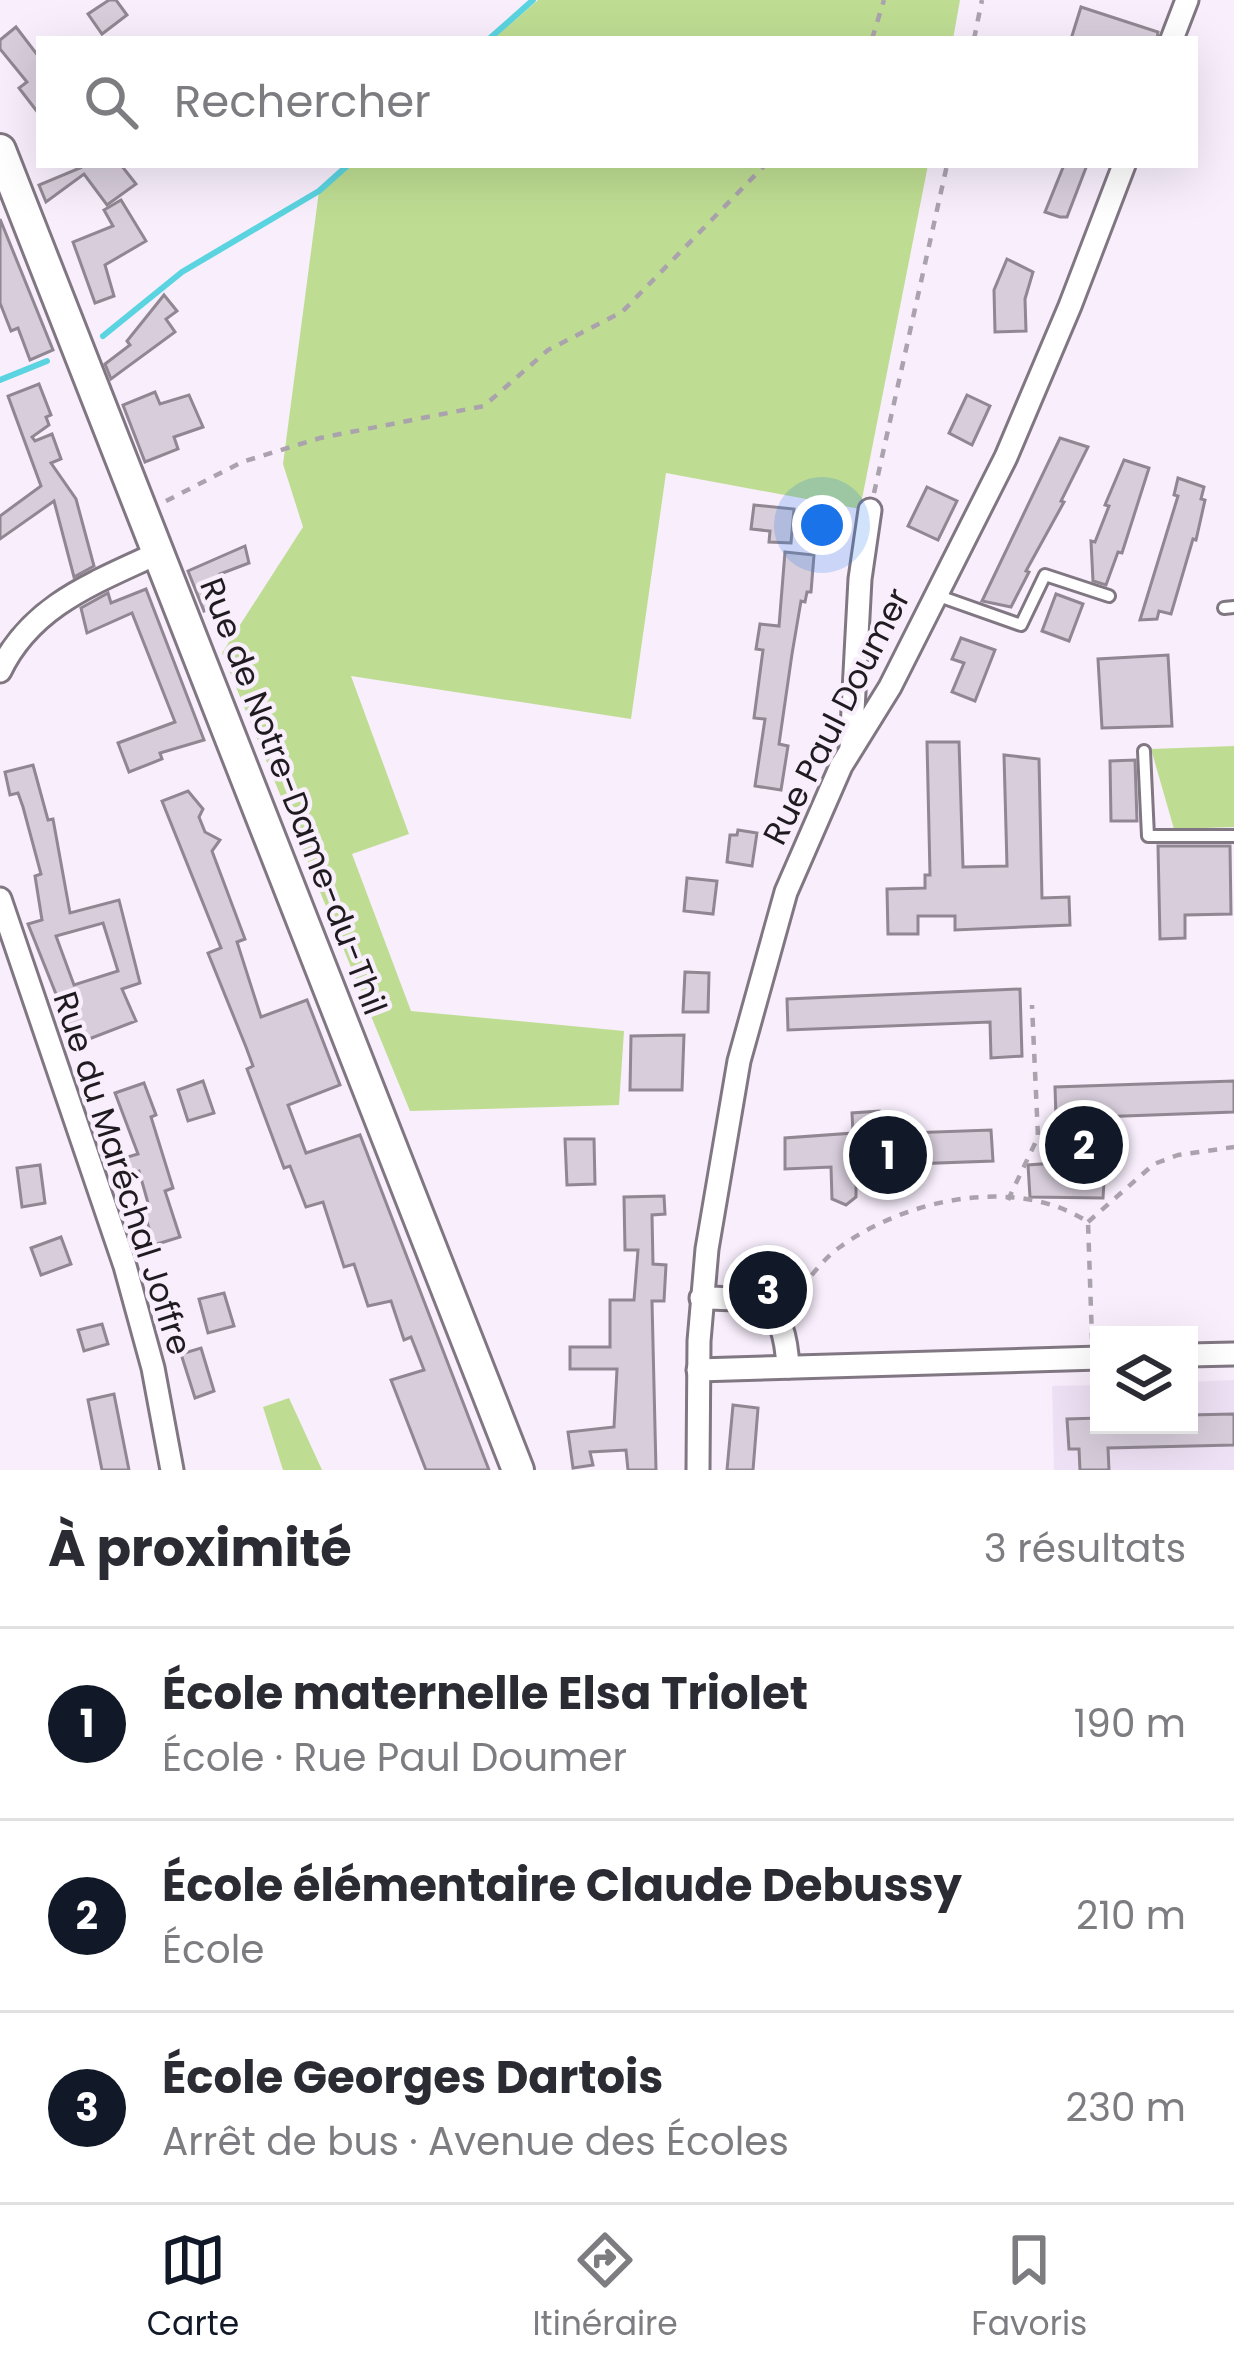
<!DOCTYPE html>
<html lang="fr">
<meta charset="utf-8">
<style>
body{margin:0;font-family:Poppins,sans-serif;background:#f2f2f3;color:#2b2b33}
.controls{position:absolute;right:36px;bottom:36px;display:grid;overflow:hidden;border-radius:0px;box-shadow:0 12px 48px #0002}
.controls button{width:108px;height:108px;display:grid;place-items:center;padding:0;border:0;border-bottom:3px solid #e1e1e2;background:#fff;color:#2b2b33;font:60px sans-serif}
.you{position:absolute;left:822px;top:525px;width:42px;height:42px;margin:-30px;border:9px solid #fff;border-radius:50%;background:#1a73e8;box-shadow:0 0 0 18px #1a73e833}
.badge{display:grid;place-items:center;width:78px;height:78px;border-radius:50%;background:#111827;color:#fff;font-size:39px;font-weight:700}
.pin{position:absolute;translate:-50% -50%;border:6px solid #fff;box-shadow:0 3px 12px #0006}
.list{margin:0;padding:0;list-style:none}
h2{display:flex;justify-content:space-between;align-items:center;height:156px;margin:0;padding:0 48px;font-size:51px}
h2 small{font-size:39px;font-weight:400;color:#7c7c81}
.list li{display:grid;grid-template-columns:78px 1fr auto;gap:36px;align-items:center;box-sizing:border-box;height:192px;padding:0 48px;border-top:3px solid #e1e1e2}
.list b{display:block;font-size:45px;white-space:nowrap}
.list p{margin:0;font-size:39px;white-space:nowrap;color:#7c7c81}
.list em{font-size:39px;font-style:normal;color:#7c7c81}
.icon{flex:none;width:66px;height:66px;fill:none;stroke:currentColor;stroke-width:2;stroke-linecap:round;stroke-linejoin:round}
.map{position:relative;flex:none;width:1234px;height:1470px;overflow:hidden}
.search{position:absolute;background:#fff;box-shadow:0 12px 48px #0002;left:36px;right:36px;top:36px;height:132px;display:flex;align-items:center;gap:30px;box-sizing:border-box;padding:0 42px;border-radius:0px;color:#7c7c81;font-size:45px}
.sheet{height:732px;background:#fff}
nav{display:flex;justify-content:space-around;align-items:center;box-sizing:border-box;height:168px;border-top:3px solid #e1e1e2;background:#fff;font-size:33px;color:#7c7c81}
nav a{display:grid;justify-items:center;gap:6px}
nav .on{color:#111827}
.map>svg:first-child{display:block}
.built{fill:#efe1f5}
.green{fill:#bedd92}
.lines{fill:none;stroke-linecap:round;stroke-linejoin:round}
.stream{stroke:#5ad4e0;stroke-width:6}
.building{fill:#d7cddb;stroke:#908793;stroke-width:3;fill-rule:evenodd}
.lane-casing{stroke:#807783;stroke-width:16}
.street-casing{stroke:#807783;stroke-width:27}
.secondary-casing{stroke:#807783;stroke-width:36}
.path{stroke:#aaa2ad;stroke-width:4.5;stroke-dasharray:9 9;stroke-linecap:butt}
.lane{stroke:#fff;stroke-width:10}
.street{stroke:#fff;stroke-width:21}
.secondary{stroke:#fff;stroke-width:30}
.labels{text-anchor:middle;stroke-width:9;stroke-linejoin:round;paint-order:stroke}
.street-label{font-size:33px;fill:#1f1b20;stroke:#f8eefc}
</style>
<div class="map">
<svg width="1234" height="1470" viewBox="0 0 1234 1470">
<rect width="100%" height="100%" fill="#f8eefc"/>
<polygon class="built" points="1234,1380 1234,1470 1054,1470 1052,1386 1099,1385 1099,1425 1189,1425 1189,1382"/>
<g class="green">
<polygon points="538,0 960,0 953,39 493,39"/>
<polygon points="349,165 928,165 860,509 666,473 631,719 351,676 409,834 352,854 411,1011 624,1031 619,1105 410,1111 222,653 303,527 283,464 319,191"/>
<polygon points="1234,746 1234,827 1174,829 1151,749"/>
<polygon points="289,1398 322,1470 283,1470 263,1407"/>
</g>
<g class="lines">
<g class="stream">
<polyline points="489,39 533,0"/>
<polyline points="103,336 182,272 319,191 348,165"/>
<polyline points="0,380 47,361"/>
</g>
</g>
<g class="building">
<polygon points="109,0 116,0 127,15 102,34 88,14"/>
<polygon points="1081,7 1158,32 1157,39 1071,39"/>
<polygon points="16,27 39,57 39,114 19,88 27,82 0,49 0,40"/>
<polygon points="77,165 121,165 136,184 107,205 84,174 46,202 39,185 80,168"/>
<polygon points="1064,165 1087,165 1067,217 1060,217 1045,212"/>
<polygon points="121,200 146,241 105,265 114,296 95,303 73,242 113,226 104,210"/>
<polygon points="0,219 53,350 30,360 18,328 11,331 0,303"/>
<polygon points="1007,259 1033,272 1025,299 1026,331 995,332 994,290"/>
<polygon points="164,295 177,311 166,319 175,332 111,379 105,364 130,345 127,341"/>
<polygon points="39,384 51,415 46,417 49,425 32,437 35,441 52,434 61,459 51,463 76,499 94,566 74,577 54,501 0,539 0,516 41,486 8,396"/>
<polygon points="155,392 160,404 189,395 203,427 174,437 178,449 145,462 123,405"/>
<polygon points="967,395 990,406 972,445 949,433"/>
<polygon points="1060,438 1088,447 1061,501 1064,502 1026,571 1029,572 1011,607 982,601"/>
<polygon points="1124,460 1149,468 1122,553 1118,552 1106,585 1093,581 1091,541 1095,542 1109,506 1105,505"/>
<polygon points="1178,478 1204,487 1201,499 1205,500 1196,540 1193,539 1171,614 1159,611 1157,619 1140,620 1178,496 1174,495"/>
<polygon points="927,487 957,501 938,540 908,526"/>
<polygon points="754,505 794,509 791,543 769,542 770,531 751,529"/>
<polygon points="245,546 249,563 220,574 227,602 204,611 188,571"/>
<polygon points="785,552 814,555 811,592 807,592 805,602 801,601 792,654 779,744 788,746 781,790 755,786 765,719 754,718 763,650 756,649 760,624 779,626"/>
<polygon points="146,589 204,740 160,753 162,759 129,772 118,743 175,722 132,613 87,633 81,608 108,593 111,603"/>
<polygon points="1056,594 1083,604 1069,641 1042,631"/>
<polygon points="961,638 995,650 975,701 952,692 964,663 952,659"/>
<polygon points="1168,655 1172,726 1102,728 1098,659"/>
<polygon points="927,742 959,742 963,867 1007,866 1004,755 1039,759 1042,898 1069,897 1070,925 955,930 955,916 918,916 918,934 888,934 887,889 925,888 925,875 930,875"/>
<polygon points="1135,760 1137,821 1111,821 1110,761"/>
<path d="M33 765 48 820 53 819 70 913 119 900 140 983 122 989 136 1021 76 1044 28 924 42 920 35 876 41 874 23 807 18 793 10 795 5 772ZM103 923 118 971 74 985 56 936Z"/>
<polygon points="188,791 203,809 199,817 205,832 220,840 212,851 245,939 237,942 261,1017 307,1000 340,1085 288,1105 306,1153 360,1135 489,1470 426,1470 391,1380 424,1370 411,1337 404,1340 391,1301 368,1306 354,1264 344,1267 323,1202 306,1207 290,1166 284,1168 247,1069 253,1066 246,1047 208,953 221,948 162,801"/>
<polygon points="738,830 757,833 752,866 727,862 730,835 737,835"/>
<polygon points="1158,846 1230,846 1231,914 1185,915 1185,938 1160,939"/>
<polygon points="687,878 717,881 713,914 684,911"/>
<polygon points="685,972 709,973 708,1012 683,1012"/>
<polygon points="1020,989 1022,1056 991,1058 990,1022 788,1030 787,999"/>
<polygon points="684,1035 682,1090 630,1090 631,1036"/>
<polygon points="203,1081 214,1113 188,1121 178,1090"/>
<polygon points="1234,1081 1234,1112 1098,1117 1099,1167 1105,1166 1103,1198 1030,1197 1028,1165 1068,1162 1067,1118 1056,1118 1055,1087"/>
<polygon points="144,1083 156,1115 151,1117 173,1188 165,1191 180,1237 154,1245 144,1212 150,1210 139,1171 129,1174 124,1158 138,1154 115,1093"/>
<polygon points="879,1111 880,1134 991,1130 993,1161 856,1166 856,1197 846,1205 832,1199 831,1167 785,1169 785,1138 853,1133 852,1113"/>
<polygon points="565,1139 594,1139 595,1184 567,1185"/>
<polygon points="40,1165 45,1203 22,1207 17,1168"/>
<polygon points="664,1196 665,1214 652,1215 653,1264 666,1265 664,1301 652,1301 656,1470 628,1470 626,1450 590,1452 593,1465 573,1468 568,1432 614,1427 617,1369 570,1369 570,1347 610,1347 610,1300 634,1300 638,1250 625,1250 624,1197"/>
<polygon points="61,1237 71,1264 41,1275 31,1248"/>
<polygon points="224,1293 234,1326 208,1333 199,1299"/>
<polygon points="102,1324 108,1344 84,1351 78,1330"/>
<polygon points="201,1348 214,1391 195,1398 181,1354"/>
<polygon points="114,1394 129,1470 102,1470 88,1400"/>
<polygon points="733,1405 758,1408 753,1470 727,1470"/>
<polygon points="1234,1414 1234,1445 1108,1448 1109,1470 1080,1470 1079,1449 1069,1449 1067,1419 1099,1418 1099,1425 1189,1425 1189,1415"/>
</g>
<g class="lines">
<g class="lane-casing">
<g id="lane">
<polyline points="936,595 1021,625 1045,575 1109,596"/>
<polyline points="1224,608 1234,607"/>
<polyline points="1144,751 1148,836 1234,836"/>
</g>
</g>
<g class="street-casing">
<g id="street">
<polyline points="1172,39 1187,0"/>
<path d="M0 671C32 604 97 582 160 552"/>
<polyline points="851,748 860,579 870,510"/>
<polyline points="0,899 125,1266 153,1368 172,1470"/>
<path d="M701 1298C761 1299 784 1298 788 1367"/>
<polyline points="1189,1355 1234,1354"/>
<polyline points="698,1370 1099,1358"/>
<polyline points="698,1470 699,1341 707,1249 739,1061 786,892 841,766 890,687 1006,457 1070,306 1124,165"/>
</g>
</g>
<g class="secondary-casing">
<polyline id="secondary" points="0,150 518,1470"/>
</g>
<g class="path">
<polyline points="872,39 884,0"/>
<polyline points="974,39 982,0"/>
<polyline points="874,493 947,165"/>
<polyline points="166,501 242,462 320,438 484,406 548,350 622,312 765,165"/>
<polyline points="1008,1200 1038,1137 1032,1005"/>
<polyline points="1088,1222 1154,1164 1178,1155 1234,1147"/>
<path d="M789 1303C805 1285 820 1261 840 1247 906 1199 1016 1175 1088 1222L1092 1339"/>
</g>
<use href="#lane" class="lane"/>
<use href="#street" class="street"/>
<use href="#secondary" class="secondary"/>
</g>
<g class="labels">
<g class="street-label">
<text transform="translate(836 716) rotate(-63)" y="12">Rue Paul Doumer</text>
<text transform="translate(294 796) rotate(69)" y="12">Rue de Notre-Dame-du-Thil</text>
<text transform="translate(123 1173) rotate(72)" y="12">Rue du Maréchal Joffre</text>
</g>
</g>
</svg>
<div class="controls">
<button><svg class="icon" aria-label="layers" viewBox="0 0 24 24"><path d="M12 4l9 5-9 5-9-5zM3 14l9 5 9-5"/></svg></button>
</div>
<div class="you"></div>
<div class="pin badge" style="left:888px;top:1155px">1</div>
<div class="pin badge" style="left:1084px;top:1145px">2</div>
<div class="pin badge" style="left:768px;top:1290px">3</div>
<div class="search"><svg class="icon" aria-label="search" viewBox="0 0 24 24"><circle cx="10" cy="10" r="6"/><path d="M15 15l6 6"/></svg>Rechercher</div>
</div>
<section class="sheet">
<h2>À proximité<small>3 résultats</small></h2>
<ul class="list">
<li><span class="badge">1</span><div><b>École maternelle Elsa Triolet</b><p>École · Rue Paul Doumer</p></div><em>190 m</em></li>
<li><span class="badge">2</span><div><b>École élémentaire Claude Debussy</b><p>École</p></div><em>210 m</em></li>
<li><span class="badge">3</span><div><b>École Georges Dartois</b><p>Arrêt de bus · Avenue des Écoles</p></div><em>230 m</em></li>
</ul>
</section>
<nav>
<a class="on"><svg class="icon" aria-label="map" viewBox="0 0 24 24"><path d="M3 6l6-2 6 2 6-2v14l-6 2-6-2-6 2zM9 4v14M15 6v14"/></svg>Carte</a>
<a><svg class="icon" aria-label="directions" viewBox="0 0 24 24"><path d="M12 3l9 9-9 9-9-9zM9 14v-3h6M13 9l2 2-2 2"/></svg>Itinéraire</a>
<a><svg class="icon" aria-label="saved" viewBox="0 0 24 24"><path d="M7 4h10v16l-5-4-5 4z"/></svg>Favoris</a>
</nav>
